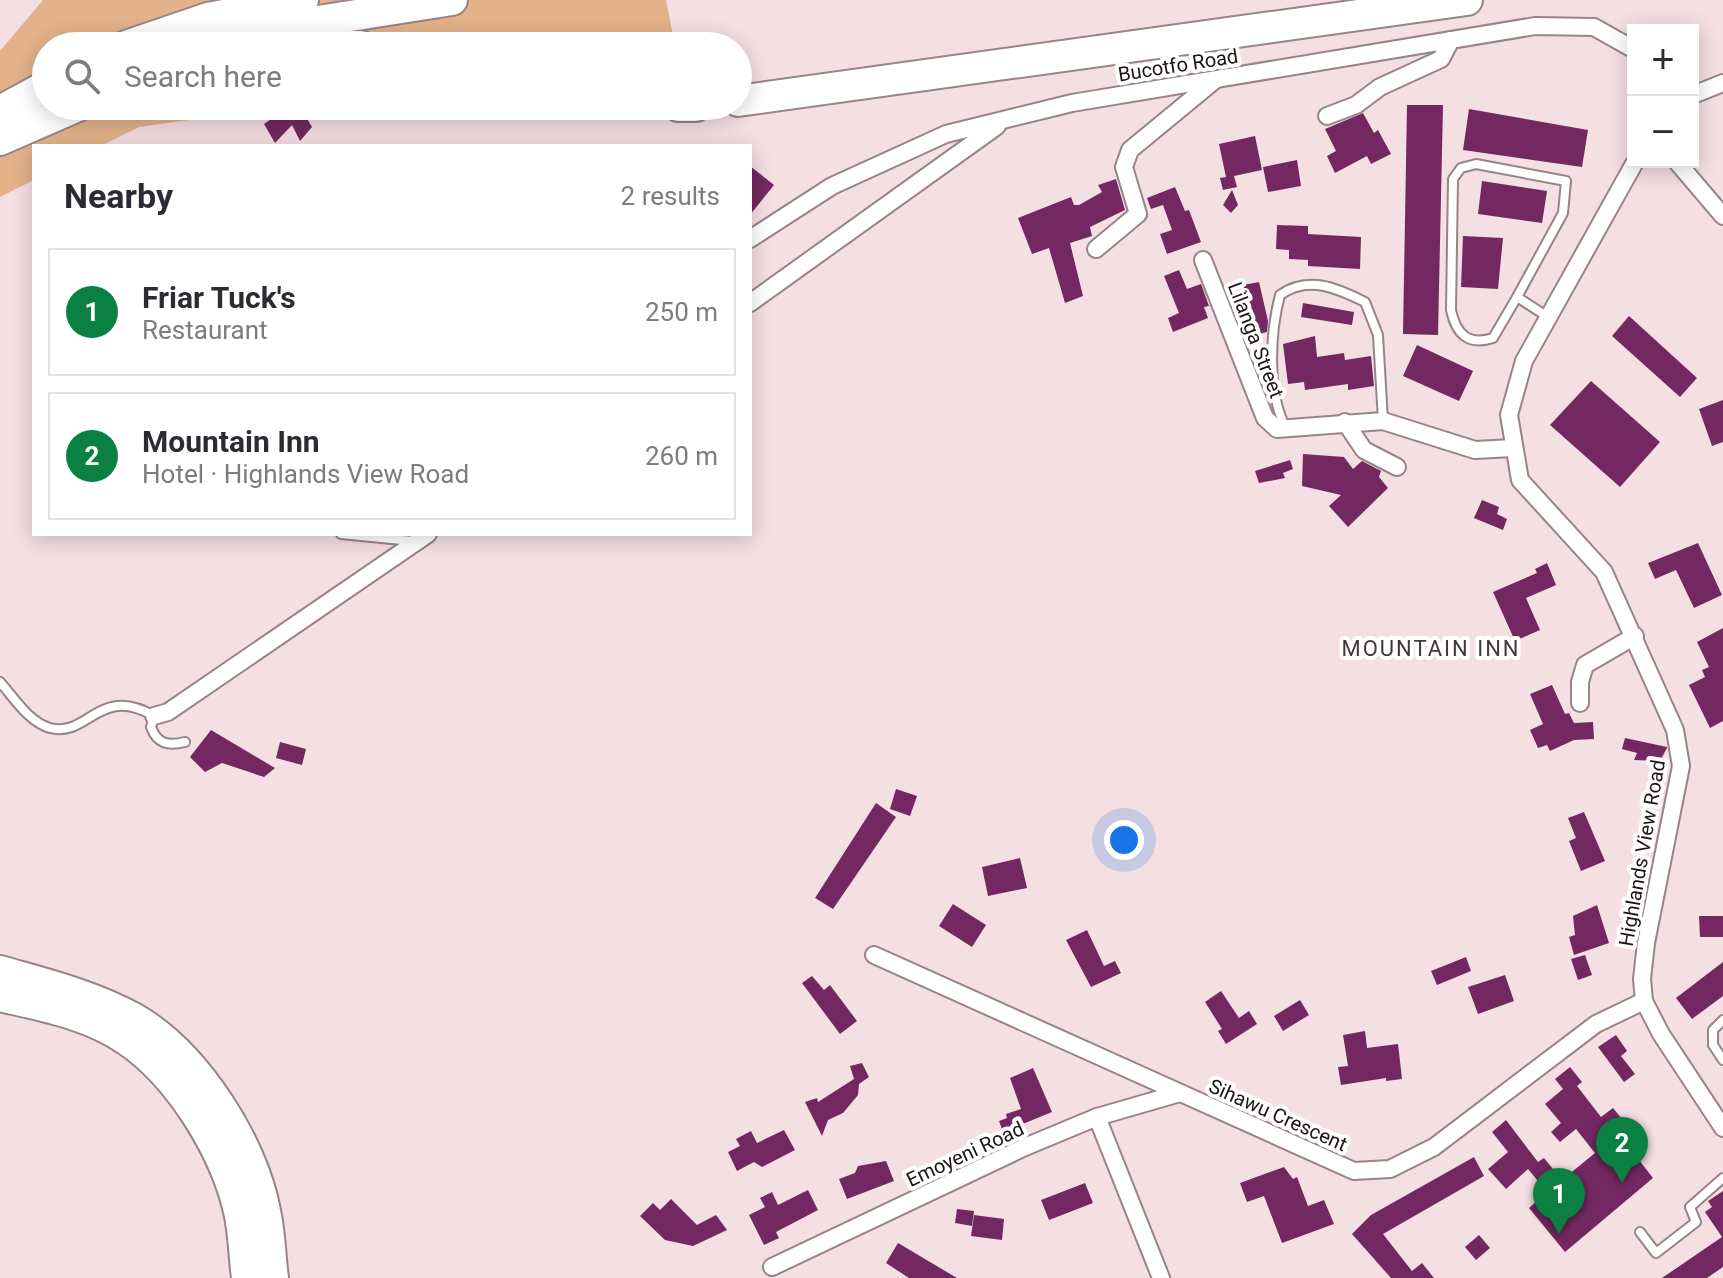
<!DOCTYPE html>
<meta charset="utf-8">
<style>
body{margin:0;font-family:Roboto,sans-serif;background:#f7f7f7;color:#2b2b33}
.controls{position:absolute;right:24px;top:24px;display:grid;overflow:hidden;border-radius:0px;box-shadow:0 4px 20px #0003}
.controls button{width:72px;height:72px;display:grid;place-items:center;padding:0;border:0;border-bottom:2px solid #e1e1e2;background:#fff;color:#2b2b33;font:40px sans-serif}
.you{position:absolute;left:1124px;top:840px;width:28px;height:28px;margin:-20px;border:6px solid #fff;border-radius:50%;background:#1a73e8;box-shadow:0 0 0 12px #1a73e833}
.badge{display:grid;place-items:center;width:52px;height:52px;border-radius:50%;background:#0b8043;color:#fff;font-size:26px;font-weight:700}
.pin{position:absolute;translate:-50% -66px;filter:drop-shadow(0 2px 4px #0008)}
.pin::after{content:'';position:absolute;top:42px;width:28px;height:24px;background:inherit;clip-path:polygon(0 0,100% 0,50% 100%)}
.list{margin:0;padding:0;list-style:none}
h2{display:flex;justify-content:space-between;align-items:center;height:104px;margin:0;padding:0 32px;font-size:34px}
h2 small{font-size:26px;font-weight:400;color:#7c7c81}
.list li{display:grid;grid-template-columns:52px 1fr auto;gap:24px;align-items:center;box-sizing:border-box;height:128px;margin:0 16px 16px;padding:0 16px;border:2px solid #e1e1e2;border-radius:0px}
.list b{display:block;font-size:30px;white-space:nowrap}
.list p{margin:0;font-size:26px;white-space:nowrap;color:#7c7c81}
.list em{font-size:26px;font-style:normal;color:#7c7c81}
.icon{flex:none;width:44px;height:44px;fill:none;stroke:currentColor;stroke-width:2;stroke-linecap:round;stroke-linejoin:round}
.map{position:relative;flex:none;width:1723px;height:1278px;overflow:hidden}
.search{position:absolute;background:#fff;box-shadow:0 4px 20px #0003;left:32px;top:32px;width:720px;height:88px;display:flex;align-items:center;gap:20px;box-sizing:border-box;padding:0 28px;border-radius:44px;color:#7c7c81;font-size:30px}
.panel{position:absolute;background:#fff;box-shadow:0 4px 20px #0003;left:32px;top:144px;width:720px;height:392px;border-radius:0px}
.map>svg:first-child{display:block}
.green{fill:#e3b28b}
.building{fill:#742862}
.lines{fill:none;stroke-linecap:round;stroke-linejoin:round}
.service-casing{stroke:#978488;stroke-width:12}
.minor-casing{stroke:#978488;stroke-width:20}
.motorway-casing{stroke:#978488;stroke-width:34}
.service{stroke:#fff;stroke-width:8}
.minor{stroke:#fff;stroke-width:16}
.motorway{stroke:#fff;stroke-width:30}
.labels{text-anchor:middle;stroke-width:8;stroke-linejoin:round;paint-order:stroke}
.street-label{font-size:20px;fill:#1c1516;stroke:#fff}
.neighbourhood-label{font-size:22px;letter-spacing:2px;fill:#47373a;stroke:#fff}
</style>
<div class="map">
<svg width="1723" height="1278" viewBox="0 0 1723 1278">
<rect width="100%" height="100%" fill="#f4dfe3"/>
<polygon class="green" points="43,0 666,0 675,46 46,46 46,106 289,106 139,127 101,146 34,146 34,180 0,197 0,51"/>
<g class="building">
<polygon points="1407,105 1443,105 1438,335 1403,334"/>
<polygon points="290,106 323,106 305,115 312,127 300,141 292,125 275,143 264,124"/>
<polygon points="1469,109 1588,130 1582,167 1463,150"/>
<polygon points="1363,113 1374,133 1378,130 1391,154 1371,164 1367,156 1335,173 1327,156 1336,151 1325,129"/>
<polygon points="1255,136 1262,170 1234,176 1237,187 1223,190 1220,178 1226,177 1219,144"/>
<polygon points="1297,160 1301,186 1268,192 1263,167"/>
<polygon points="750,166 774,185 750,215"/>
<polygon points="1116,179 1125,210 1090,227 1092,236 1070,243 1083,296 1065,303 1049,248 1032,254 1018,218 1071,197 1074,205 1079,205 1102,192 1098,185"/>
<polygon points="1482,181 1547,191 1542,223 1478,214"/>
<polygon points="1175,187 1185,211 1189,210 1201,242 1167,254 1160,234 1172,230 1163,205 1151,209 1147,198"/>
<polygon points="1232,190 1238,205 1231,213 1223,205"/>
<polygon points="1277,225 1308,226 1308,234 1361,237 1360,269 1308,266 1308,260 1289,259 1289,250 1276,249"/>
<polygon points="1463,236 1503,238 1498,289 1461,287"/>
<polygon points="1179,270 1187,289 1201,284 1209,306 1204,307 1208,318 1173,332 1168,318 1179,313 1164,276"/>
<polygon points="1259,282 1268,321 1267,332 1255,335 1243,285"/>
<polygon points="1303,303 1354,312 1352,325 1301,317"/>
<polygon points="1629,316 1697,378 1680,397 1612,336"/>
<polygon points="1315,336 1317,357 1344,353 1345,360 1371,356 1374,386 1348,390 1348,384 1305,390 1304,382 1288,384 1283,344"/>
<polygon points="1417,345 1473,371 1459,401 1403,376"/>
<polygon points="1591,381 1660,442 1620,487 1550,425"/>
<polygon points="1723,400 1723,442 1712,446 1699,409"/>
<polygon points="1303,454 1344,457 1353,469 1362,461 1381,471 1379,477 1388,488 1348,527 1329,506 1341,495 1302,486"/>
<polygon points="1290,460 1293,469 1283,473 1285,478 1259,483 1255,471"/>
<polygon points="1482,500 1499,507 1497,514 1507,519 1503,530 1474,518"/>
<polygon points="1698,543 1722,595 1694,608 1676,570 1655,579 1648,563"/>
<polygon points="1547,563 1556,585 1526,598 1540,630 1515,641 1493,592 1537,573 1535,569"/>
<polygon points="1723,628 1723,721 1710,728 1689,685 1705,677 1702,670 1709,667 1697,642"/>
<polygon points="1552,685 1565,714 1569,713 1574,723 1593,722 1594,739 1574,740 1550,751 1547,745 1538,748 1530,730 1543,724 1530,694"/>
<polygon points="211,730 275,768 264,777 222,763 205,772 190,757"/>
<polygon points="1625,738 1667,747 1667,748 1660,761 1634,760 1637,753 1622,749"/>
<polygon points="280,742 306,749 302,765 276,758"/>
<polygon points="896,789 917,796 910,816 890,809"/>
<polygon points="876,803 896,817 833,909 815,898"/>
<polygon points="1584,812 1605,861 1581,871 1569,841 1576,838 1568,818"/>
<polygon points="1020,858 1027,888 988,896 982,867"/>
<polygon points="953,904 986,925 972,947 939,926"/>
<polygon points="1597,905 1609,943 1574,955 1569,937 1575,935 1573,916"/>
<polygon points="1699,916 1723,916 1723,937 1700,937"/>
<polygon points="1087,930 1104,966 1115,961 1121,973 1091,987 1066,940"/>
<polygon points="1585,955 1592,975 1578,980 1571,959"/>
<polygon points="1466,957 1471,971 1437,985 1431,971"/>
<polygon points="1723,962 1723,996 1692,1019 1676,998"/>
<polygon points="1505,975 1514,1001 1478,1014 1468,987"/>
<polygon points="812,976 824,990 830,985 857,1021 840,1034 802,983"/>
<polygon points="1221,991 1239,1018 1249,1011 1257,1024 1226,1044 1218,1031 1222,1029 1205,1002"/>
<polygon points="1300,1000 1309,1015 1283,1031 1274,1016"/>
<polygon points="1365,1031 1367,1048 1398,1044 1402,1079 1386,1081 1386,1078 1341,1085 1338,1067 1348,1066 1343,1035"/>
<polygon points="1616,1035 1627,1051 1621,1056 1635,1074 1624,1082 1598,1047"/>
<polygon points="862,1063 869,1077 859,1084 858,1095 843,1113 828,1120 822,1136 805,1102 817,1098 818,1102 854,1079 850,1066"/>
<polygon points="1570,1067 1582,1082 1577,1086 1601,1117 1613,1108 1626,1124 1603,1143 1626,1172 1639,1160 1653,1178 1565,1252 1529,1208 1547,1192 1528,1169 1506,1189 1488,1169 1508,1152 1492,1132 1506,1120 1538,1162 1544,1158 1562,1180 1595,1153 1576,1129 1560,1142 1551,1132 1561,1123 1545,1104 1563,1089 1555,1079"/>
<polygon points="1033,1068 1052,1112 1003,1132 999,1121 1007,1118 1006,1114 1021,1109 1010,1078"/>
<polygon points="784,1130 795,1150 762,1167 754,1162 737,1171 728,1152 740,1146 736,1139 751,1131 757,1143"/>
<polygon points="1474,1157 1484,1176 1383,1234 1412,1271 1422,1263 1434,1278 1391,1278 1352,1234 1371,1215"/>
<polygon points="886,1161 894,1181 847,1199 839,1179 855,1173 858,1166"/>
<polygon points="1284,1167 1293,1179 1297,1177 1308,1206 1324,1200 1334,1224 1282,1243 1264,1196 1247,1202 1240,1183"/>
<polygon points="1085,1183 1093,1203 1049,1220 1041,1200"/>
<polygon points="808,1190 818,1210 776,1232 779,1238 764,1245 749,1215 765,1207 760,1198 772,1192 778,1205"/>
<polygon points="1723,1191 1723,1267 1707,1278 1662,1278 1722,1237 1705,1212 1712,1207 1708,1201"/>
<polygon points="671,1199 697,1225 716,1215 727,1230 693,1246 665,1240 640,1216 653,1203 660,1210"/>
<polygon points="957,1209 974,1211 972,1226 955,1223"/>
<polygon points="974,1215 1004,1219 1002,1240 971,1236"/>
<polygon points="1479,1235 1490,1248 1476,1260 1465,1247"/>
<polygon points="898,1243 957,1278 909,1278 886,1263"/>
</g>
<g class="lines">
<g class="service-casing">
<g id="service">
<path d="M1517 297 1563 213 1566 181 1476 164 1461 168 1453 179 1451 310C1456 334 1468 346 1493 338L1517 297 1548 317"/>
<path d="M1286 428C1267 393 1270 333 1280 295 1308 275 1337 288 1365 302L1378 335 1383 421"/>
<polyline points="341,534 412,541"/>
<path d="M0 682C14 698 29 722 50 728 88 738 99 684 154 716L151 727C157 744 168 746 185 742"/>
<polyline points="1723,1020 1713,1030 1713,1045 1723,1060"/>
<polyline points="1640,1232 1656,1253 1696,1222 1690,1207 1723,1178"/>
</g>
</g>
<g class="minor-casing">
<g id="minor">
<polyline points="1693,95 1723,83"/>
<polyline points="1327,116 1356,105 1380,87 1441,59 1451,40"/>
<polyline points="1635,162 1524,361 1509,415 1520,480 1604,572 1675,730 1681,766 1646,943 1642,979 1644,1001 1661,1034 1723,1128"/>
<polyline points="1677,162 1723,216"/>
<polyline points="750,239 832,186 946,134 1072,103 1535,26 1594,27 1633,49"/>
<polyline points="1096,249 1138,214 1124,167 1130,150 1215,80"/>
<polyline points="1203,260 1265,418 1277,429 1383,421 1475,450 1513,448"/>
<polyline points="750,303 997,126"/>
<polyline points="1345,422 1364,450 1397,467"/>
<polyline points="1580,703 1580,682 1585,665 1635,636"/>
<polyline points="154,716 168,712 428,534"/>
<polyline points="874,955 1354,1171 1390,1169 1434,1147 1596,1024 1644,1001"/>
<polyline points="1097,1117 1161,1278"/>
<polyline points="772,1267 1025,1147 1097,1117 1180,1093"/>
</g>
</g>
<g class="motorway-casing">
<g id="motorway">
<polyline points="126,46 208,18 303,0"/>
<polyline points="200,46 242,33 452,0"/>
<polyline points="280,46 360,46"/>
<polyline points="738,101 1467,0"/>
<polyline points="678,106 696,106"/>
<polyline points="0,111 46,86"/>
<polyline points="0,140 78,106"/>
<path d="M0 971C45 984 91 995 133 1018 195 1053 252 1142 265 1211 270 1233 270 1256 273 1278"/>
<path d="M0 996C43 1006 89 1014 127 1040 179 1075 225 1150 239 1211 244 1232 244 1256 247 1278"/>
</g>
</g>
<use href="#service" class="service"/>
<use href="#minor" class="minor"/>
<use href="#motorway" class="motorway"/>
</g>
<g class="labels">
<g class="street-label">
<text transform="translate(1178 65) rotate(-9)" y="7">Bucotfo Road</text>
<text transform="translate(1256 340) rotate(69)" y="7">Lilanga Street</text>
<text transform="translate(1642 853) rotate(-80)" y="7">Highlands View Road</text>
<text transform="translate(1278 1115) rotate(24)" y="7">Sihawu Crescent</text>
<text transform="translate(965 1154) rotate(-25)" y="7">Emoyeni Road</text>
</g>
<g class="neighbourhood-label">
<text x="1431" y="656">MOUNTAIN INN</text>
</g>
</g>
</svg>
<div class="controls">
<button>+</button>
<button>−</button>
</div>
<div class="you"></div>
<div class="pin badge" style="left:1559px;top:1234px">1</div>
<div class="pin badge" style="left:1622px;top:1183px">2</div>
<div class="search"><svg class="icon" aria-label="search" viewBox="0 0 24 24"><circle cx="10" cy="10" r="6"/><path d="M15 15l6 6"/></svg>Search here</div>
<section class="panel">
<h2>Nearby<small>2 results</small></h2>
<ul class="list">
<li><span class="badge">1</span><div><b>Friar Tuck's</b><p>Restaurant</p></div><em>250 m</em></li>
<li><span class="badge">2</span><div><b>Mountain Inn</b><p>Hotel · Highlands View Road</p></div><em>260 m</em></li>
</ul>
</section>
</div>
